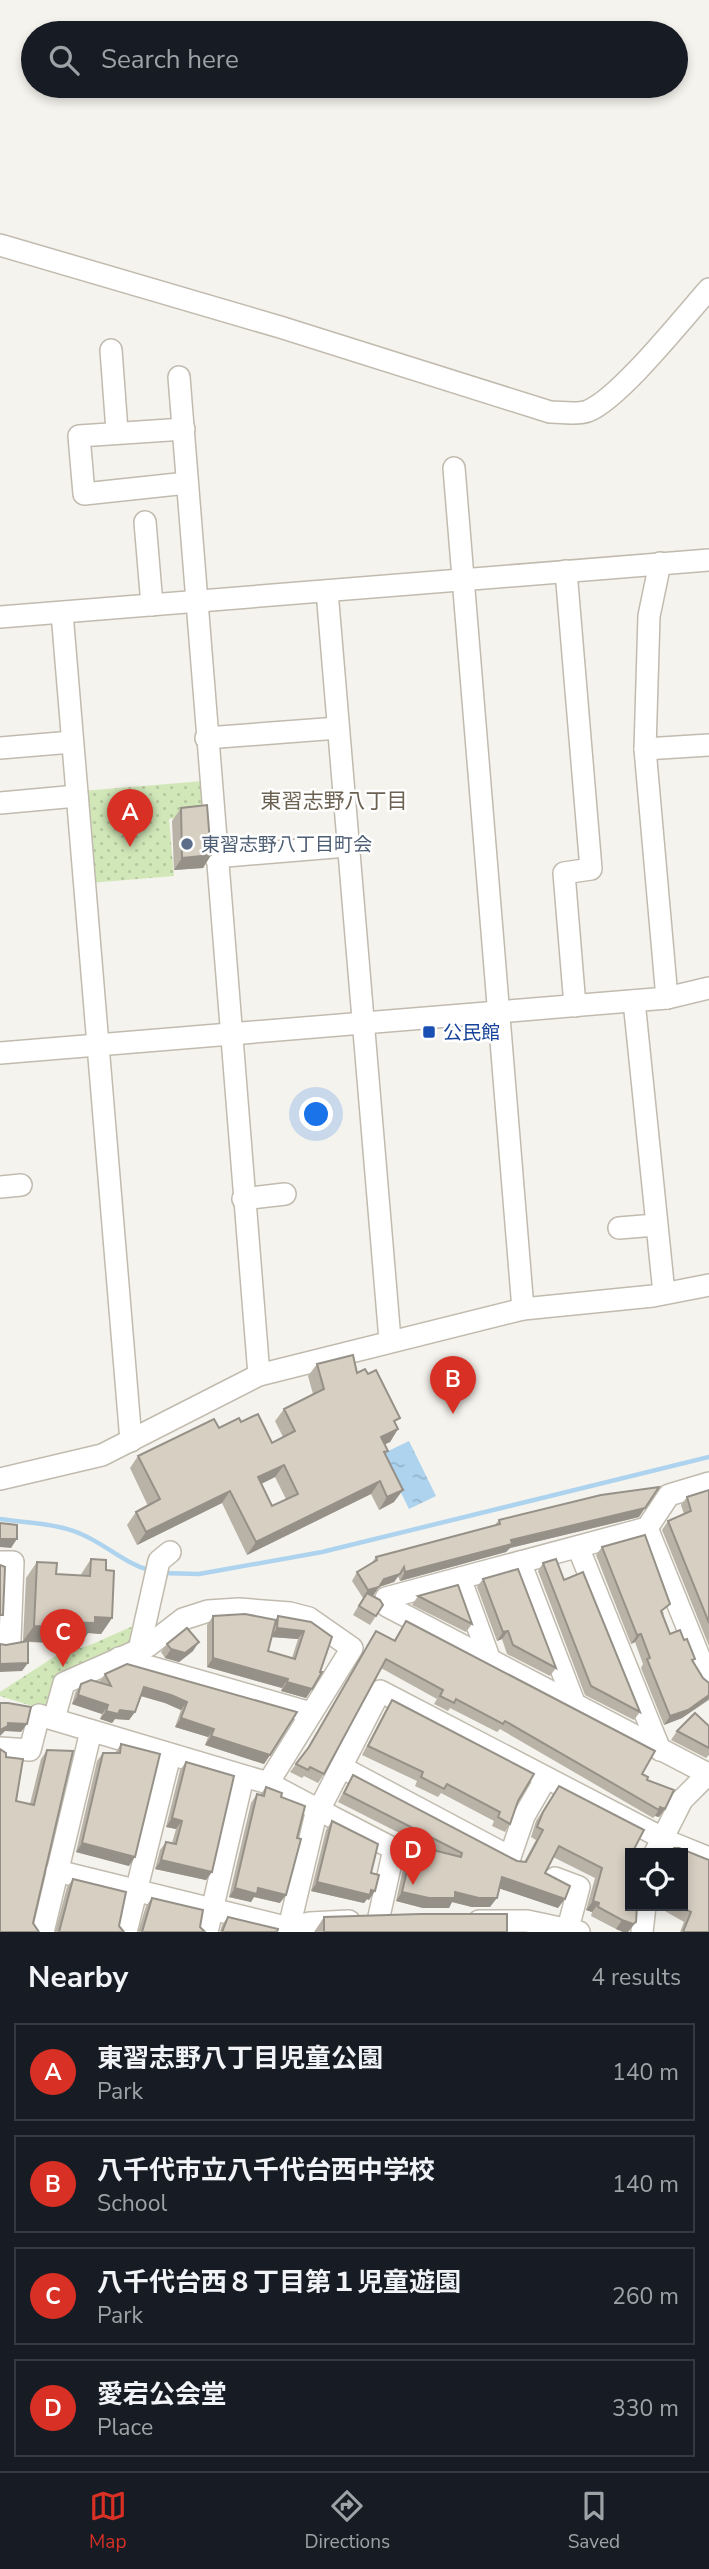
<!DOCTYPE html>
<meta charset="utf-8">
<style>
body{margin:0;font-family:"Nunito Sans","Noto Sans JP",sans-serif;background:#20242c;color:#f1f3f6}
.controls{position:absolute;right:21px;bottom:21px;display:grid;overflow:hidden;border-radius:0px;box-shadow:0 4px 10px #0003}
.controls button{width:63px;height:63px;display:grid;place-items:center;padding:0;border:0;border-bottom:2px solid #363941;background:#171b24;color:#f1f3f6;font:35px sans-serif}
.you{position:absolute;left:317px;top:1115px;width:24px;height:24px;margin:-18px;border:5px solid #fff;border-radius:50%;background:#1a73e8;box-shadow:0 0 0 10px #1a73e833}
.badge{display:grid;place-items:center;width:46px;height:46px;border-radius:50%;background:#d93025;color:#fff;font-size:23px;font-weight:700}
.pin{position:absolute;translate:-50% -58px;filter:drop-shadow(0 2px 4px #0008)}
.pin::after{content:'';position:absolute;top:37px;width:24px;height:21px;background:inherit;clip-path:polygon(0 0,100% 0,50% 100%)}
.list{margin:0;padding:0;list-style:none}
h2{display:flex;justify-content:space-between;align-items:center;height:91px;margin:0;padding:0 28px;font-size:30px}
h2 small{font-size:23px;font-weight:400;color:#9ea1a6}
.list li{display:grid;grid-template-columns:46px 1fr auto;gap:21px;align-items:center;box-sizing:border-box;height:98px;margin:0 14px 14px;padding:0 14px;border:2px solid #363941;border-radius:0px}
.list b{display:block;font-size:26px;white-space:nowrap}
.list p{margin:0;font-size:23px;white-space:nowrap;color:#9ea1a6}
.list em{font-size:23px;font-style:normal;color:#9ea1a6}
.icon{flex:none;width:38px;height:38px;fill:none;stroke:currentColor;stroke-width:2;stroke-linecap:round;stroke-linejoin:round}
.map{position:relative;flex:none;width:709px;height:1932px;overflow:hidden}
.search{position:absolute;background:#171b24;box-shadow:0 4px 10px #0003;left:21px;right:21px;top:21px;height:77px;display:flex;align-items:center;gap:18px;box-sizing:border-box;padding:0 24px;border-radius:38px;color:#9ea1a6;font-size:26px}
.sheet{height:539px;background:#171b24}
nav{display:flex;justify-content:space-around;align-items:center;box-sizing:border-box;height:98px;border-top:2px solid #363941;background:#171b24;font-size:19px;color:#9ea1a6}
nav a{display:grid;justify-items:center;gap:4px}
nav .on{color:#d93025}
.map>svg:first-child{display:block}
.park{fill:url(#park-dots)}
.water{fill:url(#water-ripples)}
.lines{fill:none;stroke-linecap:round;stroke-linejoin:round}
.stream{stroke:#add3ee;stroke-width:4.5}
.minor-casing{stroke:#c1bbaf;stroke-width:24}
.minor{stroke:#fff;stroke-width:21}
.wall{fill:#b9b2a7;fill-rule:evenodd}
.shaded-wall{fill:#969188}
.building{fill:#d7cfc2;stroke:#969188;stroke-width:2;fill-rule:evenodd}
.service-dot{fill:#5c6f8a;stroke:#fff;stroke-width:2.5}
.transit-dot{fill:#1a4fb4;stroke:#fff;stroke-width:2.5}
.labels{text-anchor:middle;stroke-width:5;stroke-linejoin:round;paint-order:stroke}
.service-label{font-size:19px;fill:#4e5e75;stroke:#fff;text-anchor:start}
.transit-label{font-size:19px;fill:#164399;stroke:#fff;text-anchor:start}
.neighbourhood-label{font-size:21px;fill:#6c6252;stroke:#fff}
</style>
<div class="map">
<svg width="709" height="1932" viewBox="0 0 709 1932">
<defs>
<pattern id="park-dots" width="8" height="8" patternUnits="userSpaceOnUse" patternTransform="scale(1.75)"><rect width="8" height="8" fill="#d1e7b8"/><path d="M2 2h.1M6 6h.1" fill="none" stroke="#b5c79f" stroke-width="1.8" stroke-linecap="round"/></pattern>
<pattern id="water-ripples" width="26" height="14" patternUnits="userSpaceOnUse" patternTransform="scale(1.75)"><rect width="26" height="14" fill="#add3ee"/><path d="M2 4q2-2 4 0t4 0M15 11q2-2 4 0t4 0" fill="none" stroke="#96b6cd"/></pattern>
</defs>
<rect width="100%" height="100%" fill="#f5f3ed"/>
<g class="park">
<polygon points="204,781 208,815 169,819 174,876 90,883 82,791"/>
<polygon points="133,1626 129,1648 45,1710 0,1696 0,1692 57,1655 90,1645"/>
</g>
<polygon class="water" points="409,1441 436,1496 409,1509 382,1454"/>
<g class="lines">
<g class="stream">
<path d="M0 1519C27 1523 56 1523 81 1534 105 1544 124 1563 149 1570"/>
<polyline points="161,1573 199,1574 322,1552 709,1457"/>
</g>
<g class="minor-casing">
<g id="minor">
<path d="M0 245 280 327 550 412C562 412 577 415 588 411 620 398 684 317 709 289"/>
<polyline points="111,350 117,431"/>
<polyline points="179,377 259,1375"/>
<polyline points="184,429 79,436 84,494 187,483"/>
<polyline points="454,468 523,1309"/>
<polyline points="145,522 152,605"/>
<polyline points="660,563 649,616 645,749 667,998"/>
<polyline points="566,571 591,869 564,873 575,1006"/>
<polyline points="327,591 390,1340"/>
<polyline points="62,613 131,1441"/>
<polyline points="0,617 709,560"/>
<polyline points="206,738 338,728"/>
<polyline points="0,748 72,742"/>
<polyline points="645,749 709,745"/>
<polyline points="0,803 77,796"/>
<polyline points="215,857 347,846"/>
<polyline points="634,1001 664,1293"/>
<polyline points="0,1053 667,998 709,988"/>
<polyline points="0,1187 21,1185"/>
<polyline points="243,1199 285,1194"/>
<polyline points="619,1228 656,1225"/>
<polyline points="0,1479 102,1455 259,1375 523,1309 653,1296 709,1285"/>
<polyline points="647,1528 709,1681"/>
<polyline points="578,1547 660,1750"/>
<polyline points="0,1562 13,1562 10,1640 0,1640"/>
<polyline points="520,1562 575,1705"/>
<polyline points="460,1578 491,1663"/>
<polyline points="139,1650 159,1561 170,1552"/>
<polyline points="119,1658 311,1713"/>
<polyline points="54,1719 64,1683 148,1646 183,1619 208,1611 239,1609 290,1613 309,1618 352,1648 268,1783"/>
<polyline points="0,1748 30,1750 39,1715 268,1783 317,1809 288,1932"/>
<polyline points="341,1767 510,1857 524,1816 546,1778"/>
<polyline points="708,1774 387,1606 386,1598 647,1528 669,1495 709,1483"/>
<polyline points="317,1809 394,1849 378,1921"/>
<polyline points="319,1810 380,1691 672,1843 709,1858"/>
<polyline points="655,1853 682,1800 709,1773"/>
<polyline points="57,1871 289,1928 310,1923 349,1921"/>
<polyline points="555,1878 579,1887 567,1932"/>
<polyline points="479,1921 527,1921 579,1932"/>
<polyline points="43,1932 91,1731"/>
<polyline points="126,1932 170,1755"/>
<polyline points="207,1932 243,1777"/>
<polyline points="642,1932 645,1906"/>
</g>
</g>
<use href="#minor" class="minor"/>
</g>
<g class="wall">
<polygon points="181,808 211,855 203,868 174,870 172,821"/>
<path d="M317 1364 357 1373 396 1424 398 1429 390 1442 385 1444 388 1451 385 1454 394 1502 379 1510 371 1494 247 1555 222 1503 137 1545 127 1525 136 1512 148 1506 130 1468 138 1456 219 1428 241 1422 272 1443 283 1437 275 1421 284 1409 313 1394 308 1376ZM275 1477 286 1499 272 1506 261 1484Z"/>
<polygon points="709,1490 709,1646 662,1530 668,1521 684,1514 681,1505 687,1497"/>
<polygon points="639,1517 510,1548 506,1552 400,1581 398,1576 394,1582 379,1587 372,1596 376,1616 370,1625 353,1615 363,1598 352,1581 357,1572 371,1564 376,1557 494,1526 499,1520"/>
<polygon points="602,1547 664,1613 663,1614 670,1634 693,1661 709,1700 682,1718 664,1725 641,1668 643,1664 635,1642 631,1644 596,1555"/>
<polygon points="91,1559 106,1570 112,1618 101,1634 88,1633 84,1639 53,1638 50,1643 28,1642 22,1671 6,1645 27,1642 23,1641 26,1578 37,1562 56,1574 80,1576"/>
<polygon points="543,1563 564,1580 640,1712 634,1720 585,1695 538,1571"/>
<polygon points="483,1579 556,1668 550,1676 507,1654 502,1639 497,1641 477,1587"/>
<polygon points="418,1596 472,1624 466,1632 412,1605"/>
<path d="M213 1616 275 1620 278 1616 311 1622 312 1689 306 1698 281 1691 282 1688 207 1667V1625ZM271 1637 298 1639 292 1658 268 1651Z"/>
<polygon points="406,1621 642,1774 665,1809 659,1817 655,1816 653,1818 500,1729 497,1732 450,1708 448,1711 434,1704 437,1699 381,1668 324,1774 318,1783 304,1776 302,1778 290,1772 305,1752 376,1631 394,1640"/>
<polygon points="167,1644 193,1651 179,1662 165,1658 161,1652"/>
<polygon points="127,1664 270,1755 264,1764 205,1745 208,1737 175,1727 181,1710 165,1703 140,1696 135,1712 129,1720 115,1719 112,1723 100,1719 102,1714 72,1704 75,1693 81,1684 99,1682 105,1674"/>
<polygon points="392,1700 518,1801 510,1824 505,1832 492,1826 494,1821 441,1793 438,1797 415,1786 417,1781 362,1755 386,1709"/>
<polygon points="709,1726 709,1755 706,1758 671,1740 677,1731"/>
<polygon points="121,1744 129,1866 76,1852 97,1761 103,1753 115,1753"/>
<polygon points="47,1750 33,1923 0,1932 6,1757 16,1801 30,1804 41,1759"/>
<polygon points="186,1762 212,1872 206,1880 155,1869 160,1850 166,1842 172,1843 176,1829 166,1827 180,1770"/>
<polygon points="353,1775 517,1861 524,1862 536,1840 531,1837 536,1821 559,1786 627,1862 636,1922 628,1932 623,1932 616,1929 591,1916 592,1912 586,1910 595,1878 553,1857 545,1873 558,1908 499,1888 490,1907 472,1907 452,1902 449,1908 423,1908 396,1901 406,1855 413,1845 431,1849 338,1802 347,1785"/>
<polygon points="266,1787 281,1797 280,1903 254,1897 251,1902 229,1897 251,1803 257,1794 260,1795"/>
<polygon points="332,1821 371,1873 369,1900 367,1899 364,1903 311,1891 326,1830"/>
<polygon points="709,1860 709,1932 680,1932 684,1922 658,1907 659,1906 683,1906"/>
<polygon points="73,1879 119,1926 124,1932 55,1932 67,1887"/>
<polygon points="152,1898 200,1927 205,1932 138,1932 146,1906"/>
<polygon points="228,1917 277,1932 220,1932 222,1925"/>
<polygon points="324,1917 507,1932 314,1932"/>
</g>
<g class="shaded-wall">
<polygon points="211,855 203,868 174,870 182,858"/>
<polygon points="398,1429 390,1442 373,1450 381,1437"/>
<polygon points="284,1465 275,1477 249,1490 258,1477"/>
<polygon points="380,1481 371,1494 247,1555 256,1542"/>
<polygon points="403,1490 394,1502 379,1510 387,1497"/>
<polygon points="230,1491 222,1503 137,1545 146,1532"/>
<polygon points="645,1508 639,1517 510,1548 506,1552 400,1581 405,1572 511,1540"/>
<polygon points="0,1539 17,1539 11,1548 0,1547"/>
<polygon points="400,1574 394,1582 379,1587 373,1596 364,1598 367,1593 362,1599 368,1590 384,1579"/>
<polygon points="95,1617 112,1618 101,1634 88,1633 84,1639 53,1638 50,1643 23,1641 34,1626"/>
<polygon points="277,1628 304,1631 298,1639 271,1637"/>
<polygon points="508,1631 502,1639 497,1641 503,1632"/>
<polygon points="641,1634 635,1642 631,1644 637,1635"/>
<polygon points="199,1642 193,1651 179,1662 165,1658 171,1649"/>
<polygon points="213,1658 288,1679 282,1688 207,1667"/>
<polygon points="28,1663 22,1671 0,1672 0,1664"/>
<polygon points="287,1682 312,1689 306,1698 281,1691"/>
<polygon points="144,1687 171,1695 187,1702 181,1710 165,1703 138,1695"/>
<polygon points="78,1695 108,1705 102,1714 72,1704"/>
<polygon points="709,1695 709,1699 682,1718 664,1725 670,1716"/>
<polygon points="120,1710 135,1712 129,1720 115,1719 112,1723 100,1719 106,1711"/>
<polygon points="181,1718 214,1729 208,1737 175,1727"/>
<polygon points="8,1723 27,1724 21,1732 5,1731 0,1736 0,1730"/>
<polygon points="211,1736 270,1755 264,1764 205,1745"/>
<polygon points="660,1807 665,1809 659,1817 655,1816"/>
<polygon points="172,1818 182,1821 176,1829 166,1827"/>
<polygon points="82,1843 135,1857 129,1866 76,1852"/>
<polygon points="161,1860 212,1872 206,1880 155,1869"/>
<polygon points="502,1877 565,1899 558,1908 495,1887"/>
<polygon points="317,1882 371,1890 375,1891 369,1900 367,1899 364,1903 311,1891"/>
<polygon points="235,1888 258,1888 286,1895 280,1903 254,1897 251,1902 229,1897"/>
<polygon points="402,1892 455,1892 497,1898 490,1907 472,1907 452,1902 449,1908 423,1908 396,1901"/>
<polygon points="593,1901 599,1903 592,1912 586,1910"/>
<polygon points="622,1920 636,1922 628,1932 623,1932 616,1929"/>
</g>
<g class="building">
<polygon points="207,805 211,855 182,858 181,808"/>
<path d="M353 1355 357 1373 365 1369 368 1374 376 1370 400 1418 394 1421 398 1429 381 1437 388 1451 384 1452 403 1490 387 1497 380 1481 256 1542 230 1491 146 1532 136 1512 160 1499 138 1456 214 1419 219 1428 239 1418 241 1422 258 1414 272 1443 295 1431 284 1409 324 1389 317 1364ZM284 1465 298 1494 272 1506 258 1477Z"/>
<polygon points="659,1487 645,1508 511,1540 512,1544 405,1572 404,1567 400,1574 384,1579 379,1587 368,1590 357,1572 377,1560 376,1557 500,1524 499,1520 601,1495"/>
<polygon points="709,1490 709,1623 668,1521 691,1511 687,1497"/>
<polygon points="0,1523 17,1525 17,1539 0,1539"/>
<polygon points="645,1535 670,1604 661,1611 670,1634 680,1630 684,1640 687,1639 695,1659 692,1660 703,1678 709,1683 709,1695 688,1710 670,1716 647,1659 650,1658 641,1634 637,1635 602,1547"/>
<polygon points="91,1559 106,1560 106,1570 114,1571 112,1618 95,1617 95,1623 61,1622 61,1627 34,1626 37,1562 57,1563 56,1574 90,1576"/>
<polygon points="556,1559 564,1580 583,1572 640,1712 591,1686 543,1563"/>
<polygon points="0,1565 5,1567 3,1615 0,1615"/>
<polygon points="518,1569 556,1668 513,1645 508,1631 503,1632 483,1579"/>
<polygon points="458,1585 472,1624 418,1596"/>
<polygon points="367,1593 380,1600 383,1605 376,1616 359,1606"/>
<polygon points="245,1614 276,1620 268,1651 295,1659 304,1631 277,1628 278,1616 311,1622 332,1637 320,1672 322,1672 312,1689 287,1682 288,1679 213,1658 213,1616"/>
<polygon points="406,1621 655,1751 642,1774 648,1777 647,1780 674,1790 665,1809 660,1807 659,1810 505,1721 503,1724 456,1699 454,1703 440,1696 443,1690 386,1659 324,1774 310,1767 308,1770 296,1764 309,1747 376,1631 395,1641"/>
<polygon points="187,1628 199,1642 185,1653 171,1649 167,1644"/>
<polygon points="28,1641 28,1663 0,1664 0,1644 6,1645"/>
<polygon points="127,1664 297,1712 270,1755 211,1736 214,1729 181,1718 187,1702 171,1695 144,1687 135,1712 120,1710 118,1714 106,1711 108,1705 78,1695 81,1684 91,1680 111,1686 105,1674"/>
<polygon points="392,1700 534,1774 518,1801 510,1824 498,1817 500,1812 447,1784 444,1789 421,1777 423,1772 368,1746"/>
<polygon points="0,1703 8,1703 31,1707 27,1724 8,1723 8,1726 0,1730"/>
<polygon points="695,1713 709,1726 709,1748 677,1731"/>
<polygon points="121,1744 160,1754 135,1857 82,1843 103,1753 120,1753"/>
<polygon points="0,1749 6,1753 6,1757 23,1759 16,1801 34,1805 47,1750 73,1751 33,1923 39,1932 0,1932"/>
<polygon points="186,1762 234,1776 212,1872 161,1860 166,1842 176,1844 182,1821 172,1818"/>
<polygon points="353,1775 517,1861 526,1862 543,1830 537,1827 543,1812 559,1786 644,1830 632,1853 630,1853 630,1856 627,1862 630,1863 630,1906 637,1906 636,1922 633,1924 622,1920 598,1907 599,1903 593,1901 602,1868 559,1846 545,1873 570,1886 565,1899 502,1877 497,1898 479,1898 455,1892 455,1898 429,1898 402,1892 413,1845 461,1857 462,1853 344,1793"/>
<polygon points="266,1787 282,1793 281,1797 305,1806 297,1838 301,1839 286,1895 258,1888 257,1894 235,1888 257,1794 264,1796"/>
<polygon points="332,1821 378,1844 371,1873 379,1875 375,1891 371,1890 370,1895 317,1882"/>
<polygon points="674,1848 679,1848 709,1860 709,1932 683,1932 691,1912 679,1906 683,1906 683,1853 671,1853"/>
<polygon points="73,1879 126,1892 119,1926 124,1932 59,1932"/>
<polygon points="152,1898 203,1910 200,1927 205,1932 142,1932"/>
<polygon points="421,1914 507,1914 507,1932 324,1932 324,1917"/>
<polygon points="228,1917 278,1929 277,1932 222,1932"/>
</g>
<circle class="service-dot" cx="187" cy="844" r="7"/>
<rect class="transit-dot" x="422" y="1025" width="14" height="14" rx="3.5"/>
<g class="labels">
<g class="service-label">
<text x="201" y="851">東習志野八丁目町会</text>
</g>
<g class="transit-label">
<text x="443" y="1039">公民館</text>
</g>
<g class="neighbourhood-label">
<text x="334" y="808">東習志野八丁目</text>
</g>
</g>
</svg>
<div class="controls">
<button><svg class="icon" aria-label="locate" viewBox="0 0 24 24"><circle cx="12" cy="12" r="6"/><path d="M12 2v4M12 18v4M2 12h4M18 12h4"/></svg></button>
</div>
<div class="you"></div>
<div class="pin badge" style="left:130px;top:847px">A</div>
<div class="pin badge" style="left:453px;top:1414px">B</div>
<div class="pin badge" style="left:63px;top:1667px">C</div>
<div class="pin badge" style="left:413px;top:1885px">D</div>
<div class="search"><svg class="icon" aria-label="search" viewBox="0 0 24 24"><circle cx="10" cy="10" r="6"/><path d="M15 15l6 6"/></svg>Search here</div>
</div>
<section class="sheet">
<h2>Nearby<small>4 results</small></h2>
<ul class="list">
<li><span class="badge">A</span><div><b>東習志野八丁目児童公園</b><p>Park</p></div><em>140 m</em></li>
<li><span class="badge">B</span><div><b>八千代市立八千代台西中学校</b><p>School</p></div><em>140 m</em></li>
<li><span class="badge">C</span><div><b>八千代台西８丁目第１児童遊園</b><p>Park</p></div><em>260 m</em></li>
<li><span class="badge">D</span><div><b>愛宕公会堂</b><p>Place</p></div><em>330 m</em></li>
</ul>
</section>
<nav>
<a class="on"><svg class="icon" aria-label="map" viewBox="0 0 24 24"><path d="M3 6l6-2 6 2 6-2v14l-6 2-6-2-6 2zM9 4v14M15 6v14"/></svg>Map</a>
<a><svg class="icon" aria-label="directions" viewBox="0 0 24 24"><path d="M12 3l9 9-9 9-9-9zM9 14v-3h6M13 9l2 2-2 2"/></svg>Directions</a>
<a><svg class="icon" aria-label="saved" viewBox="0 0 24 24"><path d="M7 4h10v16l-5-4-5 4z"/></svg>Saved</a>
</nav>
